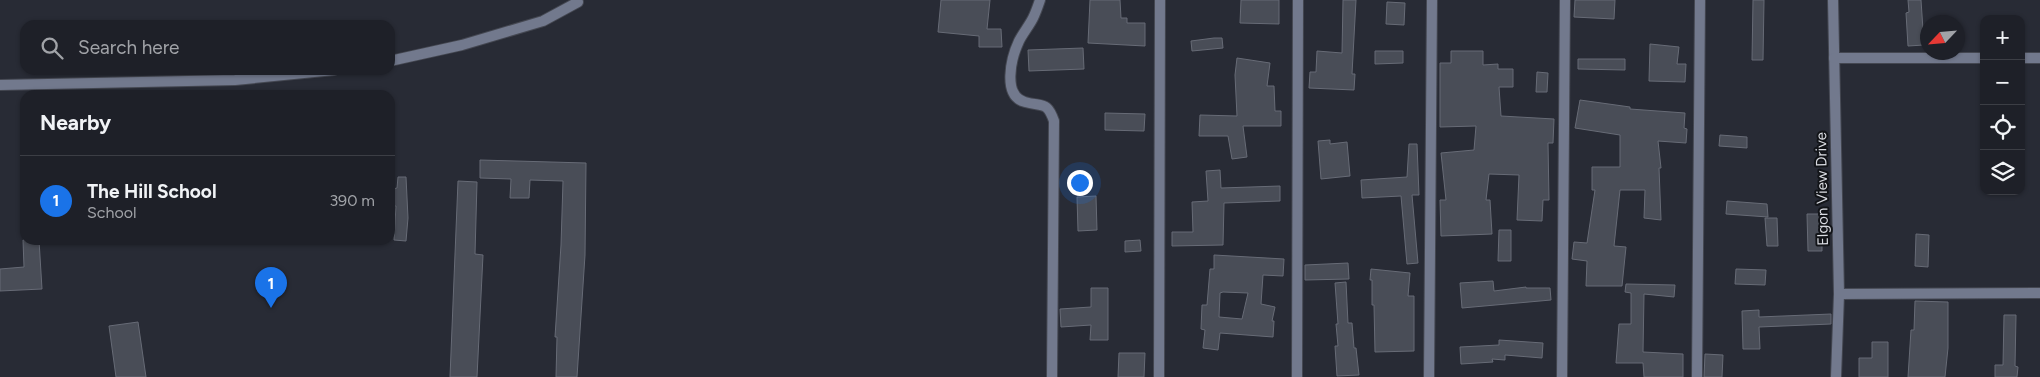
<!DOCTYPE html>
<meta charset="utf-8">
<style>
body{margin:0;font-family:Figtree,sans-serif;background:#262830;color:#f1f3f6}
.controls{position:absolute;right:15px;top:15px;display:grid;overflow:hidden;border-radius:10px;box-shadow:0 1px 4px #0004}
.controls button{width:45px;height:45px;display:grid;place-items:center;padding:0;border:0;border-bottom:1px solid #3c3e45;background:#1e2028;color:#f1f3f6;font:25px sans-serif}
.compass{position:absolute;left:1920px;top:15px;width:45px;height:45px;border-radius:50%;background:#1e2028;box-shadow:0 1px 4px #0004;rotate:244deg}
.you{position:absolute;left:1079px;top:182px;width:18px;height:18px;margin:-12px;border:4px solid #fff;border-radius:50%;background:#1a73e8;box-shadow:0 0 0 8px #1a73e833}
.badge{display:grid;place-items:center;width:32px;height:32px;border-radius:50%;background:#1a73e8;color:#fff;font-size:16px;font-weight:700}
.pin{position:absolute;translate:-50% -41px;filter:drop-shadow(0 1px 2px #0008)}
.pin::after{content:'';position:absolute;top:26px;width:18px;height:15px;background:inherit;clip-path:polygon(0 0,100% 0,50% 100%)}
.list{margin:0;padding:0;list-style:none}
h2{display:flex;justify-content:space-between;align-items:center;height:65px;margin:0;padding:0 20px;font-size:21px}
h2 small{font-size:16px;font-weight:400;color:#a1a3a8}
.list li{display:grid;grid-template-columns:32px 1fr auto;gap:15px;align-items:center;box-sizing:border-box;height:90px;padding:0 20px;border-top:1px solid #3c3e45}
.list b{display:block;font-size:19px;white-space:nowrap}
.list p{margin:0;font-size:16px;white-space:nowrap;color:#a1a3a8}
.list em{font-size:16px;font-style:normal;color:#a1a3a8}
.icon{flex:none;width:28px;height:28px;fill:none;stroke:currentColor;stroke-width:2;stroke-linecap:round;stroke-linejoin:round}
.map{position:relative;flex:none;width:2040px;height:377px;overflow:hidden}
.search{position:absolute;background:#1e2028;box-shadow:0 1px 4px #0004;left:20px;top:20px;width:375px;height:55px;display:flex;align-items:center;gap:12px;box-sizing:border-box;padding:0 18px;border-radius:15px;color:#a1a3a8;font-size:19px}
.panel{position:absolute;background:#1e2028;box-shadow:0 1px 4px #0004;left:20px;top:90px;width:375px;height:155px;border-radius:15px}
.map>svg:first-child{display:block}
.building{fill:#494d57;stroke:#676b76;fill-rule:evenodd}
.lines{fill:none;stroke-linecap:round;stroke-linejoin:round}
.minor-casing{stroke:#444751;stroke-width:12}
.minor{stroke:#72798d;stroke-width:10}
.labels{text-anchor:middle;stroke-width:4;stroke-linejoin:round;paint-order:stroke}
.street-label{font-size:15px;fill:#d9dbe1;stroke:#121418}
</style>
<div class="map">
<svg width="2040" height="377" viewBox="0 0 2040 377">
<rect width="100%" height="100%" fill="#282b35"/>
<g class="building">
<polygon points="941,0 990,0 987,29 1001,29 1002,47 979,47 979,36 938,32"/>
<polygon points="1090,0 1120,0 1121,18 1127,18 1127,23 1145,23 1145,46 1088,43"/>
<polygon points="1241,0 1279,0 1279,24 1240,23"/>
<polygon points="1343,0 1356,0 1352,74 1355,74 1354,90 1309,88 1310,72 1316,72 1317,51 1342,53"/>
<polygon points="1575,0 1615,0 1614,19 1574,17"/>
<polygon points="1753,0 1764,0 1763,60 1752,60"/>
<polygon points="1908,0 1921,0 1924,45 1908,46 1906,13 1909,12"/>
<polygon points="1387,2 1405,3 1404,25 1386,24"/>
<polygon points="1214,38 1222,38 1223,48 1192,51 1191,41"/>
<polygon points="1650,44 1679,47 1677,64 1686,64 1685,82 1649,81"/>
<polygon points="1083,48 1084,69 1029,71 1028,50"/>
<polygon points="1375,51 1403,51 1403,63 1375,64"/>
<polygon points="1451,51 1483,51 1483,65 1498,64 1498,69 1513,69 1513,87 1499,87 1501,116 1554,119 1553,143 1548,143 1549,200 1543,200 1542,221 1517,220 1519,175 1489,174 1486,200 1490,200 1492,234 1441,236 1440,200 1446,200 1441,153 1474,150 1476,126 1440,127 1440,63 1451,63"/>
<polygon points="1237,58 1270,63 1267,86 1274,86 1275,111 1281,111 1281,126 1243,126 1247,157 1232,159 1228,136 1199,136 1200,115 1237,116 1235,75"/>
<polygon points="1578,59 1625,59 1625,70 1578,69"/>
<polygon points="1537,72 1548,73 1547,92 1536,92"/>
<polygon points="1580,100 1630,107 1630,109 1685,113 1684,128 1687,129 1686,143 1658,141 1661,168 1659,168 1661,220 1644,218 1645,190 1620,190 1614,246 1626,247 1622,286 1586,286 1587,261 1572,259 1574,242 1587,243 1595,190 1592,190 1592,167 1620,167 1620,135 1575,128"/>
<polygon points="1105,113 1145,114 1144,131 1105,130"/>
<polygon points="1720,135 1747,137 1747,148 1719,146"/>
<polygon points="1330,140 1330,144 1347,142 1350,176 1321,179 1318,141"/>
<polygon points="1409,144 1417,144 1419,195 1412,195 1418,263 1407,264 1401,196 1362,198 1361,180 1407,177"/>
<polygon points="480,160 586,163 585,255 577,377 556,377 557,337 555,337 561,245 563,181 530,180 529,198 510,198 511,179 480,178"/>
<polygon points="1220,170 1221,188 1280,186 1280,201 1224,203 1223,245 1172,246 1172,232 1193,232 1192,202 1208,201 1206,171"/>
<polygon points="398,177 406,177 408,218 406,241 394,240 396,206 394,206 393,189 397,188"/>
<polygon points="458,181 477,182 475,254 483,255 477,377 450,377"/>
<polygon points="1096,196 1097,230 1078,231 1077,197"/>
<polygon points="1727,201 1767,204 1768,217 1726,214"/>
<polygon points="1807,214 1822,214 1822,251 1808,251"/>
<polygon points="1765,218 1777,218 1778,246 1767,246"/>
<polygon points="1499,230 1511,230 1511,261 1498,261"/>
<polygon points="1916,234 1929,235 1928,267 1915,266"/>
<polygon points="23,240 39,240 42,289 0,291 0,269 24,267"/>
<polygon points="1140,240 1141,251 1125,252 1125,241"/>
<path d="M1214 255 1284 259 1283 276 1263 275 1261 304 1275 307 1272 321H1274L1273 337 1220 333 1218 350 1203 348 1205 330 1201 329 1202 305H1207L1210 269H1214ZM1223 292 1248 293 1242 319 1219 317 1220 293Z"/>
<polygon points="1348,263 1349,279 1305,280 1305,265"/>
<polygon points="1371,269 1410,273 1408,296 1414,296 1414,351 1375,352 1374,305 1372,305 1372,280 1370,280"/>
<polygon points="1736,269 1766,270 1765,285 1735,284"/>
<polygon points="1493,281 1494,291 1526,287 1526,288 1550,288 1551,300 1462,308 1460,283"/>
<polygon points="1346,282 1348,323 1352,323 1354,348 1356,348 1359,375 1337,376 1335,346 1338,346 1336,324 1338,324 1335,283"/>
<polygon points="1626,284 1675,285 1674,297 1644,294 1643,352 1683,354 1683,377 1644,377 1643,363 1616,363 1619,324 1631,324 1631,293 1625,292"/>
<polygon points="1091,288 1108,288 1108,340 1090,340 1091,325 1061,327 1060,309 1091,307"/>
<polygon points="1915,301 1948,302 1948,348 1945,377 1908,377 1911,330 1914,330"/>
<polygon points="1759,310 1759,317 1831,314 1831,324 1759,327 1760,349 1743,349 1742,311"/>
<polygon points="2004,315 2016,315 2015,366 2018,367 2017,377 1995,377 1995,365 2003,365"/>
<polygon points="138,322 146,377 116,377 109,326"/>
<polygon points="1499,340 1543,343 1542,358 1505,355 1505,360 1492,359 1493,362 1461,364 1460,347 1499,345"/>
<polygon points="1872,342 1888,342 1888,377 1859,377 1859,358 1872,358"/>
<polygon points="1119,353 1145,353 1144,377 1118,377"/>
<polygon points="1705,354 1723,355 1722,377 1704,377"/>
</g>
<g class="lines">
<g class="minor-casing">
<g id="minor">
<path d="M1040 0C1038 6 1036 12 1033 18 1029 26 1023 33 1019 41 1011 58 1002 96 1025 102 1043 107 1047 101 1054 121L1052 377"/>
<polyline points="1833,0 1839,294 1836,377"/>
<polyline points="1834,58 1984,58"/>
<polyline points="2021,58 2040,58"/>
<polyline points="390,61 462,45 543,21 578,2"/>
<polyline points="0,85 235,80 334,70"/>
<polyline points="1839,294 2040,293"/>
<polyline points="1159,377 1160,0"/>
<polyline points="1297,377 1298,0"/>
<polyline points="1429,377 1432,0"/>
<polyline points="1562,377 1565,0"/>
<polyline points="1697,377 1700,0"/>
</g>
</g>
<use href="#minor" class="minor"/>
</g>
<g class="labels">
<g class="street-label">
<text transform="translate(1822 189) rotate(-91)" y="5">Elgon View Drive</text>
</g>
</g>
</svg>
<div class="controls">
<button>+</button>
<button>−</button>
<button><svg class="icon" aria-label="locate" viewBox="0 0 24 24"><circle cx="12" cy="12" r="6"/><path d="M12 2v4M12 18v4M2 12h4M18 12h4"/></svg></button>
<button><svg class="icon" aria-label="layers" viewBox="0 0 24 24"><path d="M12 4l9 5-9 5-9-5zM3 14l9 5 9-5"/></svg></button>
</div>
<svg class="compass" viewBox="-18 -18 36 36"><path d="M0-13l5 13h-10z" fill="#e53935"/><path d="M0 13l5-13h-10z" fill="#a1a3a8"/></svg>
<div class="you"></div>
<div class="pin badge" style="left:271px;top:308px">1</div>
<div class="search"><svg class="icon" aria-label="search" viewBox="0 0 24 24"><circle cx="10" cy="10" r="6"/><path d="M15 15l6 6"/></svg>Search here</div>
<section class="panel">
<h2>Nearby<small></small></h2>
<ul class="list">
<li><span class="badge">1</span><div><b>The Hill School</b><p>School</p></div><em>390 m</em></li>
</ul>
</section>
</div>
